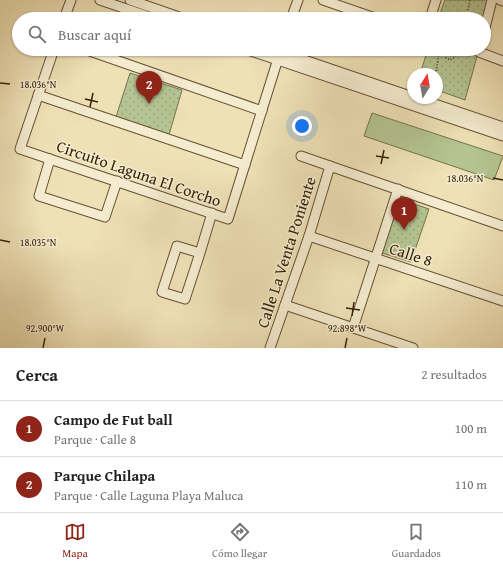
<!DOCTYPE html>
<html lang="es">
<meta charset="utf-8">
<style>
body{margin:0;font-family:"Gentium Book Plus",serif;background:#f6f6f6;color:#202124}
.compass{position:absolute;left:407px;top:68px;width:36px;height:36px;border-radius:50%;background:#fff;box-shadow:0 1px 3px #0004;rotate:11deg}
.you{position:absolute;left:302px;top:126px;width:14px;height:14px;margin:-10px;border:3px solid #fff;border-radius:50%;background:#1a73e8;box-shadow:0 0 0 6px #1a73e833}
.badge{display:grid;place-items:center;width:26px;height:26px;border-radius:50%;background:#8f2418;color:#fff;font-size:13px;font-weight:700}
.pin{position:absolute;translate:-50% -33px;filter:drop-shadow(0 1px 2px #0008)}
.pin::after{content:'';position:absolute;top:21px;width:14px;height:12px;background:inherit;clip-path:polygon(0 0,100% 0,50% 100%)}
.list{margin:0;padding:0;list-style:none}
h2{display:flex;justify-content:space-between;align-items:center;height:52px;margin:0;padding:0 16px;font-size:17px}
h2 small{font-size:13px;font-weight:400;color:#757577}
.list li{display:grid;grid-template-columns:26px 1fr auto;gap:12px;align-items:center;box-sizing:border-box;height:56px;padding:0 16px;border-top:1px solid #e0e0e0}
.list b{display:block;font-size:15px;white-space:nowrap}
.list p{margin:0;font-size:13px;white-space:nowrap;color:#757577}
.list em{font-size:13px;font-style:normal;color:#757577}
.icon{flex:none;width:22px;height:22px;fill:none;stroke:currentColor;stroke-width:2;stroke-linecap:round;stroke-linejoin:round}
.map{position:relative;flex:none;width:503px;height:348px;overflow:hidden}
.search{position:absolute;background:#fff;box-shadow:0 1px 3px #0004;left:12px;right:12px;top:12px;height:44px;display:flex;align-items:center;gap:10px;box-sizing:border-box;padding:0 14px;border-radius:22px;color:#757577;font-size:15px}
.sheet{height:164px;background:#fff}
nav{display:flex;justify-content:space-around;align-items:center;box-sizing:border-box;height:56px;border-top:1px solid #e0e0e0;background:#fff;font-size:11px;color:#757577}
nav a{display:grid;justify-items:center;gap:2px}
nav .on{color:#8f2418}
.map>svg:first-child{display:block}
.grass{fill:#b4c492;stroke:#74744d}
.park{fill:url(#park-dots);stroke:#74744d}
.lines{fill:none;stroke-linecap:round;stroke-linejoin:round}
.minor-casing{stroke:#635234;stroke-width:11}
.path{stroke:#342308;stroke-width:1.5;stroke-dasharray:1 2;stroke-linecap:butt}
.minor{stroke:#f5ecd0;stroke-width:9}
.ticks{fill:none;stroke:#342308;stroke-width:1.5}
.labels{text-anchor:middle;stroke-width:3;stroke-linejoin:round;paint-order:stroke}
.street-label{font-size:16px;fill:#342308;stroke:#f5ecd0}
.ticks-label{font-size:10px;text-anchor:middle;fill:#342308;stroke:#f5ecd0;stroke-width:3;stroke-linejoin:round;paint-order:stroke}
</style>
<div class="map">
<svg width="503" height="348" viewBox="0 0 503 348">
<defs>
<pattern id="park-dots" width="8" height="8" patternUnits="userSpaceOnUse"><rect width="8" height="8" fill="#b4c492"/><path d="M2 2h.1M6 6h.1" fill="none" stroke="#9ba87c" stroke-width="1.8" stroke-linecap="round"/></pattern>
</defs>
<rect width="100%" height="100%" fill="#efe1b6"/>
<filter id="stains"><feTurbulence type="fractalNoise" baseFrequency=".005" numOctaves="4"/><feColorMatrix values="0 0 0 0 .2 0 0 0 0 .09 0 0 0 0 .02 0 0 0 .5 -.17"/></filter>
<radialGradient id="worn" r=".72"><stop offset=".6" stop-color="#630" stop-opacity="0"/><stop offset="1" stop-color="#630" stop-opacity=".3"/></radialGradient>
<polygon class="grass" points="372,113 503,156 494,180 364,136"/>
<g class="park">
<polygon points="445,0 489,0 484,19 438,19"/>
<polygon points="428,49 479,49 465,100 437,90 437,74 420,74"/>
<polygon points="130,73 182,90 169,135 116,117"/>
<polygon points="396,198 429,209 411,262 379,252"/>
</g>
<g class="lines">
<g class="minor-casing">
<g id="minor">
<polyline points="100,0 156,19"/>
<polyline points="130,0 185,19"/>
<polyline points="323,0 378,19"/>
<polyline points="500,0 503,1"/>
<polyline points="64,19 71,0"/>
<polyline points="291,19 298,0"/>
<polyline points="430,19 436,0"/>
<polyline points="484,32 492,0"/>
<polyline points="54,49 20,149 228,219 281,49"/>
<polyline points="84,49 262,111"/>
<polyline points="245,49 503,136"/>
<polyline points="272,49 413,97"/>
<polyline points="480,49 479,52 503,61"/>
<polyline points="38,95 245,165"/>
<polyline points="417,98 503,127"/>
<polyline points="301,156 396,189 503,226"/>
<polyline points="50,159 39,196 105,217 117,181"/>
<polyline points="309,236 503,301"/>
<polyline points="200,253 185,299 162,292 177,246 200,253 212,213"/>
<polyline points="285,305 413,348"/>
<polyline points="353,328 398,189"/>
<polyline points="270,348 309,236 330,166"/>
</g>
</g>
<g class="path">
<polyline points="446,19 449,15 452,15 457,19"/>
<polyline points="466,19 470,0"/>
<polyline points="442,49 446,58 450,60 455,57 459,49"/>
<polyline points="458,51 461,54 471,56"/>
<polyline points="435,74 437,67 439,49"/>
<polyline points="437,80 441,88 441,92"/>
</g>
<use href="#minor" class="minor"/>
</g>
<path class="ticks" d="M0 83 10 84M85 99 98 102M90 107 93 93M376 156 389 158M381 164 384 150M493 178 503 180M0 240 10 242M346 308 360 310M352 316 354 302M43 348 45 338M345 348 347 338"/>
<g class="labels">
<g class="street-label">
<text transform="translate(139 173) rotate(19)" y="6">Circuito Laguna El Corcho</text>
<text transform="translate(286 252) rotate(-72)" y="6">Calle La Venta Poniente</text>
<text transform="translate(411 254) rotate(18)" y="6">Calle 8</text>
</g>
</g>
<g class="ticks-label">
<text x="38" y="88">18.036°N</text>
<text x="465" y="182">18.036°N</text>
<text x="38" y="246">18.035°N</text>
<text x="45" y="332">92.900°W</text>
<text x="347" y="332">92.898°W</text>
</g>
<rect width="100%" height="100%" filter="url(#stains)"/>
<rect width="100%" height="100%" fill="url(#worn)"/>
</svg>
<svg class="compass" viewBox="-18 -18 36 36"><path d="M0-13l5 13h-10z" fill="#e53935"/><path d="M0 13l5-13h-10z" fill="#757577"/></svg>
<div class="you"></div>
<div class="pin badge" style="left:404px;top:230px">1</div>
<div class="pin badge" style="left:149px;top:104px">2</div>
<div class="search"><svg class="icon" aria-label="search" viewBox="0 0 24 24"><circle cx="10" cy="10" r="6"/><path d="M15 15l6 6"/></svg>Buscar aquí</div>
</div>
<section class="sheet">
<h2>Cerca<small>2 resultados</small></h2>
<ul class="list">
<li><span class="badge">1</span><div><b>Campo de Fut ball</b><p>Parque · Calle 8</p></div><em>100 m</em></li>
<li><span class="badge">2</span><div><b>Parque Chilapa</b><p>Parque · Calle Laguna Playa Maluca</p></div><em>110 m</em></li>
</ul>
</section>
<nav>
<a class="on"><svg class="icon" aria-label="map" viewBox="0 0 24 24"><path d="M3 6l6-2 6 2 6-2v14l-6 2-6-2-6 2zM9 4v14M15 6v14"/></svg>Mapa</a>
<a><svg class="icon" aria-label="directions" viewBox="0 0 24 24"><path d="M12 3l9 9-9 9-9-9zM9 14v-3h6M13 9l2 2-2 2"/></svg>Cómo llegar</a>
<a><svg class="icon" aria-label="saved" viewBox="0 0 24 24"><path d="M7 4h10v16l-5-4-5 4z"/></svg>Guardados</a>
</nav>
